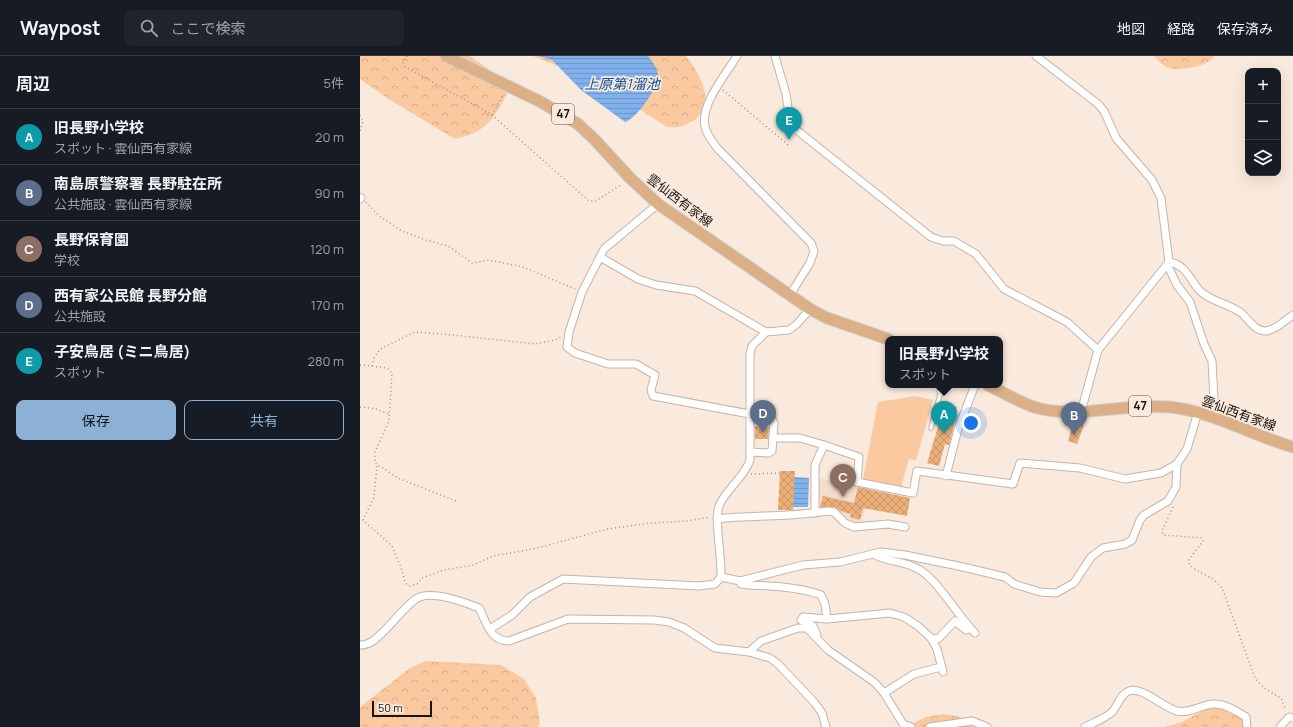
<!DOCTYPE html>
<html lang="ja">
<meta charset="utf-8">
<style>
body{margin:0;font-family:Manrope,"Noto Sans JP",sans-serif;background:#20242c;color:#f1f3f6}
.controls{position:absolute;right:12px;top:12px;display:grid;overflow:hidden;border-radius:8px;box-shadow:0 4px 16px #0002}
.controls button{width:36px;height:36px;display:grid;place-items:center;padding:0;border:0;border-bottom:1px solid #363941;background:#171b24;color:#f1f3f6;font:20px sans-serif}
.scale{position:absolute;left:12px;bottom:10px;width:60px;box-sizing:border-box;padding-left:4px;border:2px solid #19140f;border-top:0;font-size:11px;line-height:14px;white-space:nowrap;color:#19140f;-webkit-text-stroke:3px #faeadd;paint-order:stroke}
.you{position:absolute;left:611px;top:367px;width:14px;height:14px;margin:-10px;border:3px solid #fff;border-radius:50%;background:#1a73e8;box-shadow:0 0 0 6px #1a73e833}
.badge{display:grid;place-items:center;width:26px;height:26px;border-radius:50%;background:#8db1d6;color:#fff;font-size:13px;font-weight:700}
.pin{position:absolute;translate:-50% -33px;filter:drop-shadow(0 1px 2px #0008)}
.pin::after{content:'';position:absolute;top:21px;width:14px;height:12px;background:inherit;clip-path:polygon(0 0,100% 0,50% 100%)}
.popup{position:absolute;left:525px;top:280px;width:118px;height:52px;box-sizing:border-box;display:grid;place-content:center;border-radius:8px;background:#171b24;filter:drop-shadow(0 1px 3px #0005);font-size:13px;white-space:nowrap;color:#9ea1a6}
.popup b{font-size:15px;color:#f1f3f6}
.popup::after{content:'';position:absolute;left:50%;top:100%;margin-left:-8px;border:8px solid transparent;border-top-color:#171b24}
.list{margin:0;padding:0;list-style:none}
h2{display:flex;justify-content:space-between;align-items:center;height:52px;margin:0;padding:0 16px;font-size:17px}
h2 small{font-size:13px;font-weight:400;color:#9ea1a6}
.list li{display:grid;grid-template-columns:26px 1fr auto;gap:12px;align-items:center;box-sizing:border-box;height:56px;padding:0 16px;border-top:1px solid #363941}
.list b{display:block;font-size:15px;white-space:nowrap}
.list p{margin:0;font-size:13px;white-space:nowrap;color:#9ea1a6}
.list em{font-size:13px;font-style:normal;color:#9ea1a6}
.actions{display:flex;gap:8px;padding:12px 16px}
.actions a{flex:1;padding:9px 0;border:1px solid #8db1d6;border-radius:8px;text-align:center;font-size:14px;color:#8db1d6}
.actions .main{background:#8db1d6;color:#111}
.icon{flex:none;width:22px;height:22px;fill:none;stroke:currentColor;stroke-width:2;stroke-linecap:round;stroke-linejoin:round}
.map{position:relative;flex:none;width:933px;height:671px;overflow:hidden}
header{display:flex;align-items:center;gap:24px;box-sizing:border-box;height:56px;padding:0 20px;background:#171b24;border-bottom:1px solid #363941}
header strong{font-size:19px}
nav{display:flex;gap:22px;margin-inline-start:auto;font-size:14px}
.search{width:280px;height:36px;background:#20242c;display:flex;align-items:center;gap:10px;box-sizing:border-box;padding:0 14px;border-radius:8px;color:#9ea1a6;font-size:15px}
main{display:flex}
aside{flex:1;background:#171b24}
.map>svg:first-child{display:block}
.built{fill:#f3dcca}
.green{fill:#fbc9a0}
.forest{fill:url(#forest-crowns)}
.water{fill:url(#water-rules)}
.building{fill:url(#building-cross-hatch)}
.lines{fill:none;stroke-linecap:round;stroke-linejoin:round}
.service-casing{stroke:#c4b4a8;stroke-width:5.5}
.minor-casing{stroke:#c4b4a8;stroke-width:9}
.primary-casing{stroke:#d1d0cf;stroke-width:13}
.path{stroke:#9e9389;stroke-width:1.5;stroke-dasharray:1 3;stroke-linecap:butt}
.service{stroke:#fff;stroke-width:3.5}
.minor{stroke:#fff;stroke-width:7}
.primary{stroke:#dbb087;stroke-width:11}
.labels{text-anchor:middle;stroke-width:3.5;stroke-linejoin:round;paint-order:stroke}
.shield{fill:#faeadd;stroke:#5c544d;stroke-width:1}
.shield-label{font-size:12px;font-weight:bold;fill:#19140f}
.street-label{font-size:13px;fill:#19140f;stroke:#faeadd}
.water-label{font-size:14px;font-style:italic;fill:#0d5196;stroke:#faeadd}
</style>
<header>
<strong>Waypost</strong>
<div class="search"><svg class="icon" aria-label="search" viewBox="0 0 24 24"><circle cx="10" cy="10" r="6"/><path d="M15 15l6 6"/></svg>ここで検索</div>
<nav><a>地図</a><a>経路</a><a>保存済み</a></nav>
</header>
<main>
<aside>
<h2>周辺<small>5件</small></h2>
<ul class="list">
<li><span class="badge" style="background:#0f9aa8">A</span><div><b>旧長野小学校</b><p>スポット · 雲仙西有家線</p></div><em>20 m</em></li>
<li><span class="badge" style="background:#5c6f8a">B</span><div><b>南島原警察署 長野駐在所</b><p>公共施設 · 雲仙西有家線</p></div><em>90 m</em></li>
<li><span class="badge" style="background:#8d6e63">C</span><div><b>長野保育園</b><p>学校</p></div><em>120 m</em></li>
<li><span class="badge" style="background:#5c6f8a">D</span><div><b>西有家公民館 長野分館</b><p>公共施設</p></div><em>170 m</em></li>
<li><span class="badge" style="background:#0f9aa8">E</span><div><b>子安鳥居 (ミニ鳥居)</b><p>スポット</p></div><em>280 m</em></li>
</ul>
<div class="actions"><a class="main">保存</a><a>共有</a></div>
</aside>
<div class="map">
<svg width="933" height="671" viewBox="0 0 933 671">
<defs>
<pattern id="forest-crowns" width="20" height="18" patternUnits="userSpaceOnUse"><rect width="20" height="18" fill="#fbc9a0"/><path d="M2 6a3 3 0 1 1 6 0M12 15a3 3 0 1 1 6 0" fill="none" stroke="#d7ac89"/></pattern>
<pattern id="water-rules" width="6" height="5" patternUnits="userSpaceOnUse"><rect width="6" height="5" fill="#81b1ec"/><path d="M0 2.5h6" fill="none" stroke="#6f97c9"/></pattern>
<pattern id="building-cross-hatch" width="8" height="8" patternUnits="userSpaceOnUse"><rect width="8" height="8" fill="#ebae79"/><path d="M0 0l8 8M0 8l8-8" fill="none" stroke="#c99567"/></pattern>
</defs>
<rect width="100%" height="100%" fill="#faeadd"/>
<polygon class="built" points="458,422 511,432 502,466 495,468 487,465 477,456 457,451"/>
<polygon class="green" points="555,340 573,344 556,404 549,403 541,431 503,423 518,346"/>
<g class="forest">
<path d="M0 0H110L130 14 147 37C135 63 124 77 95 83L30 44 0 23Z"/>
<path d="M173 0H326C340 17 358 50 333 65 322 71 319 72 307 71L237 26Z"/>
<path d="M794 0H854C848 11 818 16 806 11 802 9 797 3 794 0Z"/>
<polygon points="66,605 141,609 164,623 176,642 180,666 178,671 0,671 0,651 50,612"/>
<polygon points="849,651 867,652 893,671 805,671 822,666"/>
<polygon points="583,658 596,660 634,671 546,671 566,661"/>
</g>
<g class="water">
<path d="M179 0H288C293 6 299 15 298 22 297 33 276 63 265 66L221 34 192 4Z"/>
<polygon points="434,421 449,422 448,451 433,451"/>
</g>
<g class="building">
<polygon points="585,348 597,351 592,365 595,366 589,389 585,388 579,410 567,407"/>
<polygon points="718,367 724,369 717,388 708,385 713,368 718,370"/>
<polygon points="395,370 409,371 408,383 395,383"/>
<polygon points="420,415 435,415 433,454 418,454"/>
<polygon points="498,431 550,442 547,460 503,452 500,464 490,461 491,458 480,455 475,451 460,451 463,440 494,447"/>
</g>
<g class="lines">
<g class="service-casing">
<polyline id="service" points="571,372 581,335"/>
</g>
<g class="minor-casing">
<g id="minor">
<path d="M377 0C366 18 340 49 345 70 346 78 352 85 357 92L451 187 454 195 450 207 430 239"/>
<polyline points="415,0 426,38 430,65 434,72 571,181 583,185 594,185 616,198 644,233 707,266 738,294"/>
<polyline points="676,0 738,48 744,55 756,82 792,124 801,142 809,206 738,294 721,356"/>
<polyline points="0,143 1,142"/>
<polyline points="298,148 244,193 222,236 209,276 207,291 215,297 248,308 276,308 295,319 291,334 293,340 411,362 414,367 412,395 408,397 390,396"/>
<polyline points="240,201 278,223 296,229 335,235 406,276"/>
<path d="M809 206C826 209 829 222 839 234 851 246 867 247 880 256 888 262 895 276 906 275 916 274 925 264 933 259"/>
<polyline points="808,210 817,229 830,246 844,288 852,305 854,343 860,363"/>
<polyline points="581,335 583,329"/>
<polyline points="413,382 440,382 464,389"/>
<polyline points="586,420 598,373 615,329"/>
<polyline points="455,457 455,409 464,389 499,401 497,426 553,437 557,415 653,428 660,407 720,412 765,423 801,417 817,408"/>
<path d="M357 463C395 459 431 461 468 455L474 456 485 467 494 471 528 468 545 471"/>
<path d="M513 498C528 507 545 504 560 514 579 526 598 560 615 577"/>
<polyline points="361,521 380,525 443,509 480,506 521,496 545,499 603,511 645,521 654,528 680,536 696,537 714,527 731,501 743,492 765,488 772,484 780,464 784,459 808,445 816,431 817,408 827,393 838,356"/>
<path d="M380 525 381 528C391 530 399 529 409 530 426 531 445 533 461 539L465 548 467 563"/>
<path d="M130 573 152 559 170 541 203 523 339 530 355 528 361 521C362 503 354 463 359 450 366 433 384 422 390 404V298L392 290 406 276 429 274 437 268 450 253"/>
<polyline points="456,580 457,579 453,570 441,564 443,561 467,563 530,557 544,561 558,570 571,582 577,593 583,616"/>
<polyline points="571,582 578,583 595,565 606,574 610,572"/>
<path d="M0 589C10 589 16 583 23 576 34 566 44 551 56 543 70 533 104 546 119 552 127 567 130 585 149 585L208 563 294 564 309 566 324 572 355 592 389 596 410 602 418 608 454 646 462 657 466 671"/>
<polyline points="389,596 401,585 438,572 447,572 468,594 514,626 524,637 543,668 551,671"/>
<polyline points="524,637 554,618 581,611"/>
<polyline points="570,671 612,665 627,671"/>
<path d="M725 671C733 667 746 662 752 656 758 650 760 638 769 635 782 630 804 652 817 655 827 657 834 653 844 650 860 644 873 653 886 661L887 671"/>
<polyline points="920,671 929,661 933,662"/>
</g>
</g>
<g class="primary-casing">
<g id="primary">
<polyline points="86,0 181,46 218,68 235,84 270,122 298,148 450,253 467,262 528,283"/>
<path d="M628 329C645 337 663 349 681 353 723 362 766 347 809 351 852 355 891 379 933 391"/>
</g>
</g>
<g class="path">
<polyline points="47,0 43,6 44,10 132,59 229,145 236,145 262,128"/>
<polyline points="363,34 428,89"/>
<polyline points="0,59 3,65 0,75"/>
<polyline points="132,59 143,39"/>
<polyline points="6,146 18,159 42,175 66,184 88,190 112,207 129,204 163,211 215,233"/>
<polyline points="0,309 12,310 14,302 20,293 55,276 93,279 175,288 195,284 201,281"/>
<polyline points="12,310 27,312 32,317 29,365 15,396 15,407 38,422 96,445"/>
<polyline points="0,351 16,353 29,358"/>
<polyline points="17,410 14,441 3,464 32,490 42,514 45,527 50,530 57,528 62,522 84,514 113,509 133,500 173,493 248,473 290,467 327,465 350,461"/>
<polyline points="391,418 420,417"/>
<path d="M813 451 802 475 803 479 842 482 843 485 828 505C832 514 841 516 849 521 854 523 858 528 862 532L895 622 904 632 921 642 926 654"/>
</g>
<use href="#service" class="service"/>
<use href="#minor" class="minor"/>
<use href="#primary" class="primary"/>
</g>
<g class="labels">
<g class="shield">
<rect x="192" y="48" width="22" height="20" rx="3"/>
<rect x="769" y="340" width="22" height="20" rx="3"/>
</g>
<g class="shield-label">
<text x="203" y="62">47</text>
<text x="780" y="354">47</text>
</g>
<g class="street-label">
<text transform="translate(320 144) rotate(37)" y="5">雲仙西有家線</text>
<text transform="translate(879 357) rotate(20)" y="5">雲仙西有家線</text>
</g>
<g class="water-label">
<text x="262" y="33">上原第1溜池</text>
</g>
</g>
</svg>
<div class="controls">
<button>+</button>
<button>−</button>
<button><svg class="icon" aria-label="layers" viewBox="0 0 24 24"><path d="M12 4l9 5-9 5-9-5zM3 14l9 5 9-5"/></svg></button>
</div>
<div class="scale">50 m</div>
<div class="you"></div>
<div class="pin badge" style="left:584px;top:378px;background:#0f9aa8">A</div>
<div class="popup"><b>旧長野小学校</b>スポット</div>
<div class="pin badge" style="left:714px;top:379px;background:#5c6f8a">B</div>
<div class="pin badge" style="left:483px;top:441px;background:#8d6e63">C</div>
<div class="pin badge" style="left:403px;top:377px;background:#5c6f8a">D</div>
<div class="pin badge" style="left:429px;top:84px;background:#0f9aa8">E</div>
</div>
</main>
